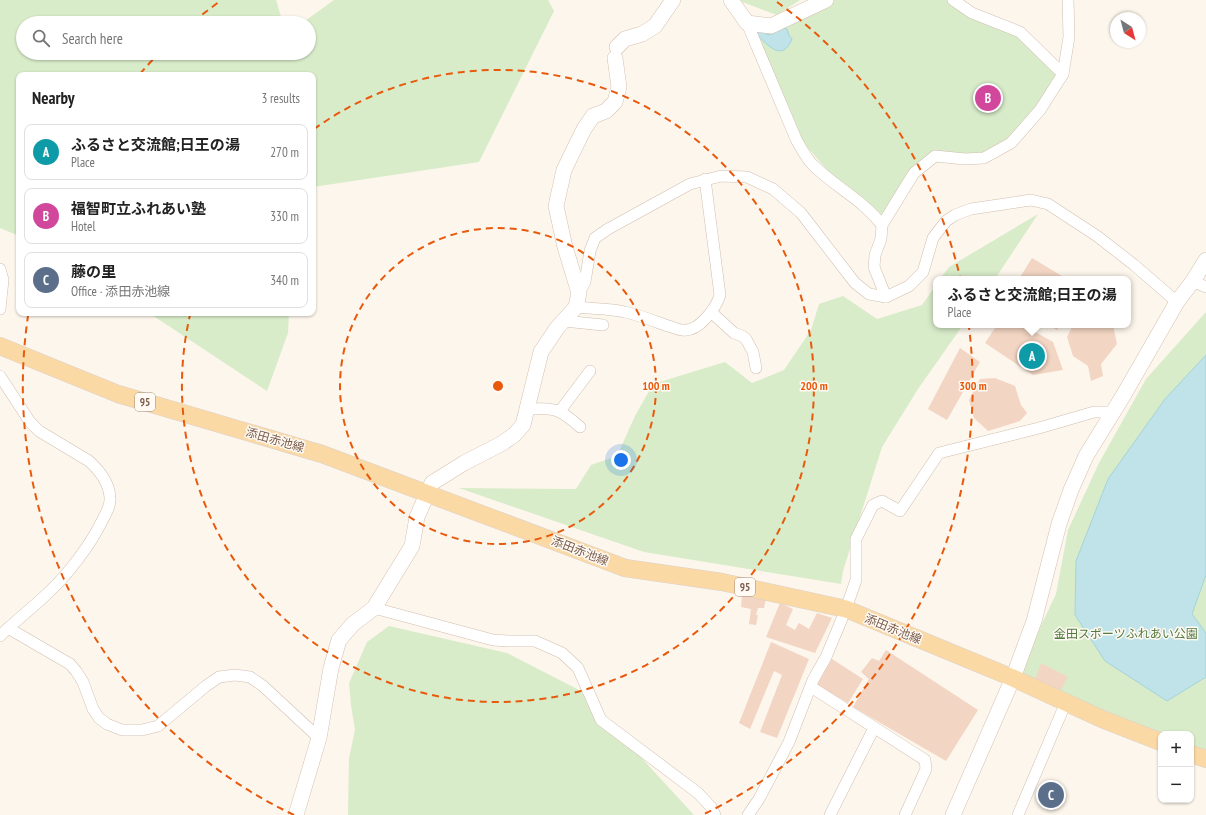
<!DOCTYPE html>
<meta charset="utf-8">
<style>
body{margin:0;font-family:"PT Sans Narrow","Noto Sans JP",sans-serif;background:#f6f6f6;color:#222}
.controls{position:absolute;right:12px;bottom:12px;display:grid;overflow:hidden;border-radius:8px;box-shadow:0 1px 3px #0004}
.controls button{width:36px;height:36px;display:grid;place-items:center;padding:0;border:0;border-bottom:1px solid #e0e0e0;background:#fff;color:#222;font:20px sans-serif}
.compass{position:absolute;left:1110px;top:12px;width:36px;height:36px;border-radius:50%;background:#fff;box-shadow:0 1px 3px #0004;rotate:144deg}
.you{position:absolute;left:621px;top:460px;width:14px;height:14px;margin:-10px;border:3px solid #fff;border-radius:50%;background:#1a73e8;box-shadow:0 0 0 6px #1a73e833}
.badge{display:grid;place-items:center;width:26px;height:26px;border-radius:50%;background:#e76f51;color:#fff;font-size:13px;font-weight:700}
.pin{position:absolute;translate:-50% -50%;border:2px solid #fff;box-shadow:0 1px 4px #0006}
.popup{position:absolute;left:933px;top:276px;width:198px;height:52px;box-sizing:border-box;display:grid;place-content:center;border-radius:8px;background:#fff;filter:drop-shadow(0 1px 3px #0005);font-size:13px;white-space:nowrap;color:#767676}
.popup b{font-size:15px;color:#222}
.popup::after{content:'';position:absolute;left:50%;top:100%;margin-left:-8px;border:8px solid transparent;border-top-color:#fff}
.list{margin:0;padding:0;list-style:none}
h2{display:flex;justify-content:space-between;align-items:center;height:52px;margin:0;padding:0 16px;font-size:17px}
h2 small{font-size:13px;font-weight:400;color:#767676}
.list li{display:grid;grid-template-columns:26px 1fr auto;gap:12px;align-items:center;box-sizing:border-box;height:56px;margin:0 8px 8px;padding:0 8px;border:1px solid #e0e0e0;border-radius:8px}
.list b{display:block;font-size:15px;white-space:nowrap}
.list p{margin:0;font-size:13px;white-space:nowrap;color:#767676}
.list em{font-size:13px;font-style:normal;color:#767676}
.icon{flex:none;width:22px;height:22px;fill:none;stroke:currentColor;stroke-width:2;stroke-linecap:round;stroke-linejoin:round}
.map{position:relative;flex:none;width:1206px;height:815px;overflow:hidden}
.search{position:absolute;background:#fff;box-shadow:0 1px 3px #0004;left:16px;top:16px;width:300px;height:44px;display:flex;align-items:center;gap:10px;box-sizing:border-box;padding:0 14px;border-radius:22px;color:#767676;font-size:15px}
.panel{position:absolute;background:#fff;box-shadow:0 1px 3px #0004;left:16px;top:72px;width:300px;height:244px;border-radius:8px}
.map>svg:first-child{display:block}
.green{fill:#d8ecc9}
.water{fill:#bfe3e8;stroke:#a5d3da}
.building{fill:#f3d5c3}
.lines{fill:none;stroke-linecap:round;stroke-linejoin:round}
.street-casing{stroke:#d1beb0;stroke-width:12}
.secondary-casing{stroke:#d6c0b0;stroke-width:16}
.primary-casing{stroke:#dad1cd;stroke-width:18}
.street{stroke:#fff;stroke-width:11}
.secondary{stroke:#fff;stroke-width:15}
.primary{stroke:#fbd9a5;stroke-width:17}
.ring{fill:none;stroke:#e8590c;stroke-width:2;stroke-dasharray:7 5}
.labels{text-anchor:middle;stroke-width:3;stroke-linejoin:round;paint-order:stroke}
.shield{fill:#fffaf3;stroke:#a28b7f;stroke-width:1}
.shield-label{font-size:11px;font-weight:bold;fill:#7a5c4d}
.street-label{font-size:12px;fill:#7a5c4d;stroke:#fffaf3}
.park-label{font-size:12px;fill:#537a41;stroke:#fffaf3}
.centre{fill:#e8590c;stroke:#fffaf3;stroke-width:2}
.ring-label{font-size:12px;text-anchor:middle;font-weight:bold;fill:#e8590c;stroke:#fffaf3;stroke-width:3;stroke-linejoin:round;paint-order:stroke}
</style>
<div class="map">
<svg width="1206" height="815" viewBox="0 0 1206 815">
<rect width="100%" height="100%" fill="#fdf6ec"/>
<g class="green">
<polygon points="0,0 276,0 283,23 23,23 23,53 309,53 309,23 302,23 334,0 548,0 554,11 479,162 313,187 313,75 19,75 19,236 0,228"/>
<polygon points="737,0 800,0 777,15"/>
<polygon points="826,0 953,0 1020,32 1063,74 1025,126 984,158 935,156 882,215 846,185 829,172 801,140 752,30"/>
<polygon points="1038,214 995,279 940,279 949,267"/>
<polygon points="936,285 936,325 963,325 918,389 882,447 843,571 841,584 644,552 459,488 576,489 591,465 617,456 635,416 653,384 725,362 752,383 784,370 811,330 819,304 843,296 877,319 922,305"/>
<polygon points="1206,312 1206,754 1191,748 1191,734 1161,734 1161,737 1019,672 1056,594 1068,530 1099,463 1146,379"/>
<polygon points="149,313 289,313 288,333 267,391"/>
<polygon points="389,626 507,653 579,690 694,815 348,815 349,758 355,730 351,705 349,683 367,642"/>
</g>
<g class="water">
<path d="M757 28 765 30 767 35 772 34 784 28 787 29 789 35 792 39C782 63 768 45 756 34Z"/>
<polygon points="1206,355 1206,575 1192,614 1206,633 1206,677 1167,701 1105,661 1075,615 1076,561 1108,479 1165,399"/>
</g>
<g class="building">
<polygon points="1032,258 1067,279 1019,279"/>
<polygon points="997,325 1023,325 1053,342 1063,370 1033,375 985,343"/>
<polygon points="1048,325 1060,325 1057,330"/>
<polygon points="1073,325 1113,325 1117,344 1101,364 1103,376 1091,381 1088,366 1073,356 1067,337"/>
<polygon points="960,348 980,362 947,420 928,409"/>
<polygon points="995,378 1015,386 1021,405 1027,413 1020,421 988,431 974,418 969,400 980,379"/>
<polygon points="742,595 766,598 764,608 758,608 756,615 758,615 756,625 749,624 751,609 741,607"/>
<polygon points="780,603 793,609 786,625 795,630 799,623 809,629 817,613 832,618 815,653 766,637"/>
<polygon points="771,642 809,659 777,738 760,732 782,675 774,671 750,729 739,723"/>
<polygon points="886,650 978,710 946,761 853,707 869,679 861,672 872,658 879,661"/>
<polygon points="832,659 863,679 848,703 817,685"/>
<polygon points="1041,663 1068,677 1061,690 1035,680"/>
</g>
<g class="lines">
<g class="street-casing">
<g id="street">
<polyline points="953,0 972,13 1020,32 1063,74"/>
<path d="M747 23 796 139C801 148 806 158 813 165 835 187 863 200 882 225"/>
<polyline points="0,269 3,280 0,309"/>
<polyline points="1193,281 1206,287"/>
<polyline points="579,293 585,282 590,251 595,238 608,229 690,184 721,176 747,177 773,189 801,213 855,283 869,294 886,297 909,286 923,272 933,238 946,221 955,215 971,209 1031,200 1048,204 1097,236 1133,264 1177,302"/>
<polyline points="886,297 874,267 875,255 881,239 882,225 914,173 935,156 965,159 984,158 1011,143 1040,110 1063,74 1069,37 1068,0"/>
<path d="M576 307C592 309 609 308 625 312 639 315 654 321 668 326 673 327 678 330 683 330 699 332 716 308 720 295L705 179"/>
<polyline points="711,312 734,333 742,336 746,339 753,352 756,368"/>
<polyline points="564,321 603,325"/>
<path d="M0 376 30 422 39 431 89 461C99 470 109 483 110 497 111 506 105 515 101 523 90 545 69 573 50 591 34 607 16 620 0 636"/>
<path d="M527 409C555 408 559 408 580 427"/>
<polyline points="560,411 590,371"/>
<polyline points="374,608 493,640 509,641 535,641 562,653 578,668 601,720 698,793 711,807 715,815"/>
<polyline points="8,628 70,664 76,671 83,682 93,709 99,718 107,724 122,730 142,730 158,726 206,686 219,677 235,675 250,677 263,686 319,738"/>
<polyline points="811,687 925,760 926,769 905,815"/>
<polyline points="748,815 759,799 789,742 813,680 826,657 846,609 856,580 856,539 873,505 882,501 900,511 939,453 1039,428 1094,412 1113,412"/>
<polyline points="830,815 874,728"/>
<polyline points="1018,815 1066,702"/>
</g>
</g>
<g class="secondary-casing">
<g id="secondary">
<polyline points="731,0 747,23 771,26 826,0"/>
<polyline points="617,47 625,39 642,34 655,26 673,0"/>
<polyline points="296,815 319,738 331,668 339,640 353,624 374,608 412,546 417,517 432,483 464,463 501,444 514,435 523,425 541,352 557,328 576,307 579,293 565,247 556,206 564,170 584,129 593,116 606,111 615,102 619,87 615,58"/>
<polyline points="953,815 1013,678 1034,621 1059,524 1071,490 1086,456 1123,396 1177,302 1193,281 1206,260"/>
</g>
</g>
<g class="primary-casing">
<g id="primary">
<polyline points="0,346 118,394 322,454 625,568 722,582 846,609 1013,678 1102,719 1161,742"/>
<polyline points="1191,754 1206,759"/>
</g>
</g>
<use href="#street" class="street"/>
<use href="#secondary" class="secondary"/>
<use href="#primary" class="primary"/>
</g>
<g class="ring">
<circle cx="498" cy="386" r="158"/>
<path d="M314 129A316 316 0 1 1 190 315"/>
<path d="M294 815A475 475 0 0 1 28 316M140 74A475 475 0 0 1 159 53M193 22A475 475 0 0 1 219 2M777 2A475 475 0 0 1 702 815"/>
</g>
<g class="labels">
<g class="shield">
<rect x="135" y="393" width="20" height="18" rx="3"/>
<rect x="735" y="578" width="20" height="18" rx="3"/>
</g>
<g class="shield-label">
<text x="145" y="406">95</text>
<text x="745" y="591">95</text>
</g>
<g class="street-label">
<text transform="translate(275 440) rotate(16)" y="4">添田赤池線</text>
<text transform="translate(580 551) rotate(21)" y="4">添田赤池線</text>
<text transform="translate(893 629) rotate(22)" y="4">添田赤池線</text>
</g>
<g class="park-label">
<text x="1126" y="638">金田スポーツふれあい公園</text>
</g>
</g>
<circle cx="498" cy="386" r="6" class="centre"/>
<g class="ring-label">
<text x="656" y="390">100 m</text>
<text x="814" y="390">200 m</text>
<text x="973" y="390">300 m</text>
</g>
</svg>
<div class="controls">
<button>+</button>
<button>−</button>
</div>
<svg class="compass" viewBox="-18 -18 36 36"><path d="M0-13l5 13h-10z" fill="#e53935"/><path d="M0 13l5-13h-10z" fill="#767676"/></svg>
<div class="you"></div>
<div class="pin badge" style="left:1032px;top:356px;background:#0f9aa8">A</div>
<div class="popup"><b>ふるさと交流館;日王の湯</b>Place</div>
<div class="pin badge" style="left:988px;top:98px;background:#d1479c">B</div>
<div class="pin badge" style="left:1051px;top:795px;background:#5c6f8a">C</div>
<div class="search"><svg class="icon" aria-label="search" viewBox="0 0 24 24"><circle cx="10" cy="10" r="6"/><path d="M15 15l6 6"/></svg>Search here</div>
<section class="panel">
<h2>Nearby<small>3 results</small></h2>
<ul class="list">
<li><span class="badge" style="background:#0f9aa8">A</span><div><b>ふるさと交流館;日王の湯</b><p>Place</p></div><em>270 m</em></li>
<li><span class="badge" style="background:#d1479c">B</span><div><b>福智町立ふれあい塾</b><p>Hotel</p></div><em>330 m</em></li>
<li><span class="badge" style="background:#5c6f8a">C</span><div><b>藤の里</b><p>Office · 添田赤池線</p></div><em>340 m</em></li>
</ul>
</section>
</div>
